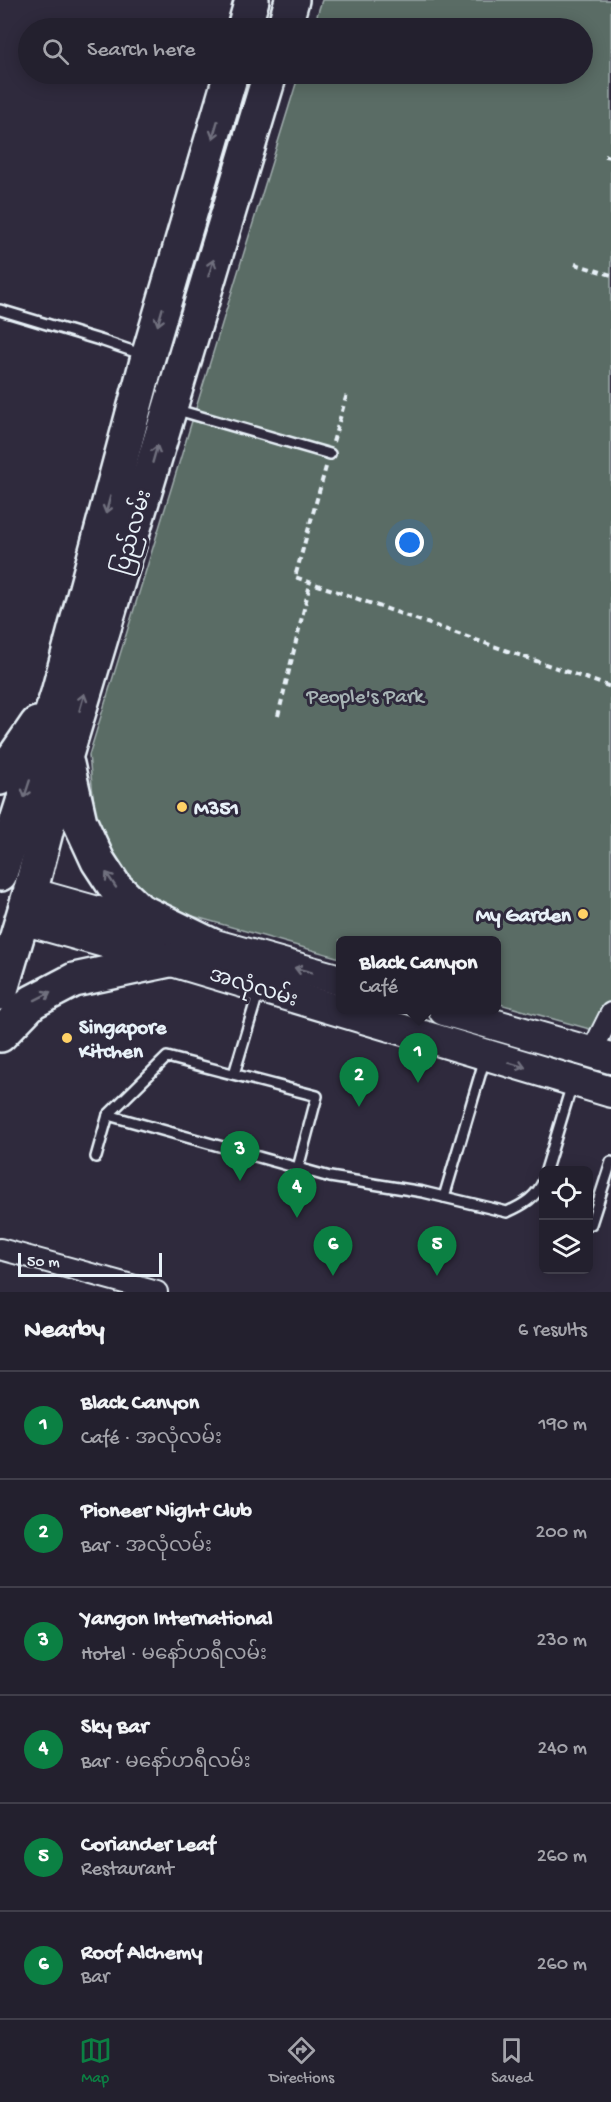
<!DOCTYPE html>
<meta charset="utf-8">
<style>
body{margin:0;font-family:"Gochi Hand","Noto Sans Myanmar",sans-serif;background:#2b2836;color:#f1f3f6}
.controls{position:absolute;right:18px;bottom:18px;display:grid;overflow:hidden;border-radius:9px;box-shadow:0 3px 15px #0003}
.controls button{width:54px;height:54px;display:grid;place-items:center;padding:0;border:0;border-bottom:2px solid #403e4a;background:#23202e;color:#f1f3f6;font:30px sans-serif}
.scale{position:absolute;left:18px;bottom:15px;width:144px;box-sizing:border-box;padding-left:6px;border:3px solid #e8f1f8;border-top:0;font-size:16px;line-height:21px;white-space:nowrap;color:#e8f1f8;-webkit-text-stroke:4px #2f2a3d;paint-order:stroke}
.you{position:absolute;left:410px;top:543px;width:21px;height:21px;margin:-15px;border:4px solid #fff;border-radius:50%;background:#1a73e8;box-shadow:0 0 0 9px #1a73e833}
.badge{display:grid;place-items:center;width:39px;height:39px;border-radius:50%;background:#0b8043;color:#fff;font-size:20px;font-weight:700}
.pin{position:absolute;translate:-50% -50px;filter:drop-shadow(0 2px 3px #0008)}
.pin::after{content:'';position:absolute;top:32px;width:21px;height:18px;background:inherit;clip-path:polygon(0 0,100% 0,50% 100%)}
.popup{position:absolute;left:336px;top:936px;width:165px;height:78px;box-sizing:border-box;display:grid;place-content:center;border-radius:9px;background:#23202e;filter:drop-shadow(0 2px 4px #0005);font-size:20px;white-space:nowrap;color:#a3a3aa}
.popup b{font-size:22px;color:#f1f3f6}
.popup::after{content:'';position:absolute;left:50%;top:100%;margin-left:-12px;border:12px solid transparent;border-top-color:#23202e}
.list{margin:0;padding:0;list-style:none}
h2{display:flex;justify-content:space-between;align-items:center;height:78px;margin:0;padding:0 24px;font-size:26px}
h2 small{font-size:20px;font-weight:400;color:#a3a3aa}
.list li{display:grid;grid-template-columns:39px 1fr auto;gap:18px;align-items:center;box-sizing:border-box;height:108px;padding:0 24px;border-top:2px solid #403e4a}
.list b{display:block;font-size:22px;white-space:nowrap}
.list p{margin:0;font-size:20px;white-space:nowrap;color:#a3a3aa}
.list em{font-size:20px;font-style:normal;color:#a3a3aa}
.icon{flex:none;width:33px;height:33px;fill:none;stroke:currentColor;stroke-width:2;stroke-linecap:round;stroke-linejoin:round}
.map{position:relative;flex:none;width:611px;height:1292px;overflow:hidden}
.search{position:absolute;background:#23202e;box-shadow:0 3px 15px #0003;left:18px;right:18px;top:18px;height:66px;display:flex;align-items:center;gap:15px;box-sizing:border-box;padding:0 21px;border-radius:33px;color:#a3a3aa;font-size:22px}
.sheet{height:726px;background:#23202e}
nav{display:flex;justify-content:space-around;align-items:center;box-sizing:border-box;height:84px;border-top:2px solid #403e4a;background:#23202e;font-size:16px;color:#a3a3aa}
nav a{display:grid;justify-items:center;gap:3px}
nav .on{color:#0b8043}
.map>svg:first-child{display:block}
.green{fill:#5a6c65;stroke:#a1aeae;stroke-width:1.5}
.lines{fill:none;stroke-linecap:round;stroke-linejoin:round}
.lane-casing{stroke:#e8f1f8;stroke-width:14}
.street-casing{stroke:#e8f1f8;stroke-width:24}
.primary-casing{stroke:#e8f1f8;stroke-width:34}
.highway-casing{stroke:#e8f1f8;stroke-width:38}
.path{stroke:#e8f1f8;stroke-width:4;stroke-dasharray:6 4.5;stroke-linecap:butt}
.lane{stroke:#2f2a3d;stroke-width:9}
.street{stroke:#2f2a3d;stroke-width:20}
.primary{stroke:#2f2a3d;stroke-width:30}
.highway{stroke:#2f2a3d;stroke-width:33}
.oneway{stroke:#70707e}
.poi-dot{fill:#ffd166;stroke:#2f2a3d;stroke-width:2}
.labels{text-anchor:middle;stroke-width:6;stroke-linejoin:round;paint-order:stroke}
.street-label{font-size:21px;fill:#e8f1f8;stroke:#2f2a3d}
.park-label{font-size:21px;fill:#a8b5b6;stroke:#2f2a3d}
.poi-label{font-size:21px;font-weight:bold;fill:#e8f1f8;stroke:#2f2a3d;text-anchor:start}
</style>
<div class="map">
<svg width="611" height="1292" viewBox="0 0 611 1292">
<rect width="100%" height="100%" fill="#2f2a3d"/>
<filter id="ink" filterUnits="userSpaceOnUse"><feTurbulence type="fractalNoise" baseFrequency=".0167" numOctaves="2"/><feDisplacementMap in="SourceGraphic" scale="12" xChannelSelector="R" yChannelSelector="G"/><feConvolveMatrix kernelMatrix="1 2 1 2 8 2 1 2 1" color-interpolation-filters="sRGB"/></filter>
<g filter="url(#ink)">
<polygon class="green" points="322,0 611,0 611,1035 496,1003 496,940 340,940 340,958 147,903 97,835 89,755 299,74 582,74 582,28 313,28"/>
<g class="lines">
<g class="lane-casing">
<g id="lane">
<polyline points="0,310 103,341 144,355"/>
<polyline points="174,409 330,454"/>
<polyline points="234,1074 259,990"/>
<path d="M108 1115 330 1177 423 1192 507 1212C523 1205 537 1197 544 1180"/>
<polyline points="96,1157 108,1115 167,1057 317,1096 298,1168"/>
<polyline points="546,1170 572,1084"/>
<polyline points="444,1197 485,1058"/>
<polyline points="591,1224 611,1162"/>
</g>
</g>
<g class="street-casing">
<g id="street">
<polyline points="591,1053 611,1013"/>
<polyline points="0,1249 157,1292"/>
</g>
</g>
<g class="primary-casing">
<g id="primary">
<polyline points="30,893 340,980"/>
<polyline points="22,919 169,960 611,1092"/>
<polyline points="444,1010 611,1058"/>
</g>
</g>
<g class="highway-casing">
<g id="highway">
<polyline points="244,28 252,0"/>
<polyline points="284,28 292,0"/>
<polyline points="67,764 80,822 98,861 115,887 139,910 211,945"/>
<polyline points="0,778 37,724"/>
<polyline points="0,874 58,693 148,357 231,74"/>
<polyline points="0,993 30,893 65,758 270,74"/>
<polyline points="0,1035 32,1002 74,980 169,960"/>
</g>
</g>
<g class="path">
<polyline points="605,156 611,157"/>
<polyline points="575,264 611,275"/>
<polyline points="333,442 347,394"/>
<polyline points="326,467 295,577 611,687"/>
<polyline points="278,716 310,584"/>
</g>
<use href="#lane" class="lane"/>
<use href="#street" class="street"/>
<use href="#primary" class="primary"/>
<use href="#highway" class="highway"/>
</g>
<defs><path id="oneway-shaft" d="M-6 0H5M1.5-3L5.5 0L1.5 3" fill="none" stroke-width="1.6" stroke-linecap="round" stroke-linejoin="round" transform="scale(1.5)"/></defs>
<g class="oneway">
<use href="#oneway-shaft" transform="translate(215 130) rotate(106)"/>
<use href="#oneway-shaft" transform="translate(211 268) rotate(-73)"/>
<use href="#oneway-shaft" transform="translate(160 317) rotate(106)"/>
<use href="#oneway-shaft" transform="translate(155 454) rotate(-74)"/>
<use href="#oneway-shaft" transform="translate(108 505) rotate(105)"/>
<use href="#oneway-shaft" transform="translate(82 702) rotate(-74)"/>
<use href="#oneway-shaft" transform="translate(27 789) rotate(108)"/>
<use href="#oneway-shaft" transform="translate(111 880) rotate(-124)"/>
<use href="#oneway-shaft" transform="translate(303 970) rotate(-165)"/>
<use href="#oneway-shaft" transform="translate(43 996) rotate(-27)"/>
<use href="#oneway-shaft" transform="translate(517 1065) rotate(17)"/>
</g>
</g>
<g class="poi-dot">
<circle cx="182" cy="807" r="6"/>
<circle cx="583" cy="914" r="6"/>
<circle cx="67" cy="1038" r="6"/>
</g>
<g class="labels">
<g class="street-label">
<text transform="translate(132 532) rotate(-74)" y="7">ပြည်လမ်း</text>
<text transform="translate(254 986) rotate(17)" y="7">အလုံလမ်း</text>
</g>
<g class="park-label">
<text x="365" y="702">People's Park</text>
</g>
<g class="poi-label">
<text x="194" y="814">M351</text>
<text x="571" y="921" text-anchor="end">My Garden</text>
<text x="79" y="1033">Singapore<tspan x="79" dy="24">Kitchen</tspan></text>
</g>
</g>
</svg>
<div class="controls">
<button><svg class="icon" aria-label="locate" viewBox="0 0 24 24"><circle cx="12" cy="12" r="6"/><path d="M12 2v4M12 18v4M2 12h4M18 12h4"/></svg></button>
<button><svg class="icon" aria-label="layers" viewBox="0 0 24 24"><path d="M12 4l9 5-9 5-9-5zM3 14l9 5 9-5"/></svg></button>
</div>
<div class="scale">50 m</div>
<div class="you"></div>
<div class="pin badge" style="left:418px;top:1083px">1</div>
<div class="popup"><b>Black Canyon</b>Café</div>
<div class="pin badge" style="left:359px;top:1107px">2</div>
<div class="pin badge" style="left:240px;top:1181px">3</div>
<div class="pin badge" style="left:297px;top:1218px">4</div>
<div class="pin badge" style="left:437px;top:1276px">5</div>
<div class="pin badge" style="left:333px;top:1276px">6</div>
<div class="search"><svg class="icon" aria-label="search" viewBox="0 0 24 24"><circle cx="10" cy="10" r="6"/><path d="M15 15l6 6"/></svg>Search here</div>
</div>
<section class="sheet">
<h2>Nearby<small>6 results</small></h2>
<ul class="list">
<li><span class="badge">1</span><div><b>Black Canyon</b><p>Café · အလုံလမ်း</p></div><em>190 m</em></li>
<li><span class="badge">2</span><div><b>Pioneer Night Club</b><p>Bar · အလုံလမ်း</p></div><em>200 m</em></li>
<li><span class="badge">3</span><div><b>Yangon International</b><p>Hotel · မနော်ဟရီလမ်း</p></div><em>230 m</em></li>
<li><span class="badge">4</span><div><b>Sky Bar</b><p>Bar · မနော်ဟရီလမ်း</p></div><em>240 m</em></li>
<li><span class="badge">5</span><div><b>Coriander Leaf</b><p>Restaurant</p></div><em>260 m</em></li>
<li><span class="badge">6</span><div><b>Roof Alchemy</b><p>Bar</p></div><em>260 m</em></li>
</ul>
</section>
<nav>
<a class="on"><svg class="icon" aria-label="map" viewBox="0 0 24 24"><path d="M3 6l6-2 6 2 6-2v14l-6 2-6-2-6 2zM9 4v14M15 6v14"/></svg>Map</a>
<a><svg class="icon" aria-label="directions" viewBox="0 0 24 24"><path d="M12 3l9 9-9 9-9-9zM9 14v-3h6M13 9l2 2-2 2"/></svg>Directions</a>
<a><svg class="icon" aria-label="saved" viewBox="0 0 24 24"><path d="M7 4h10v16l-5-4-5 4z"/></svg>Saved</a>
</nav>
